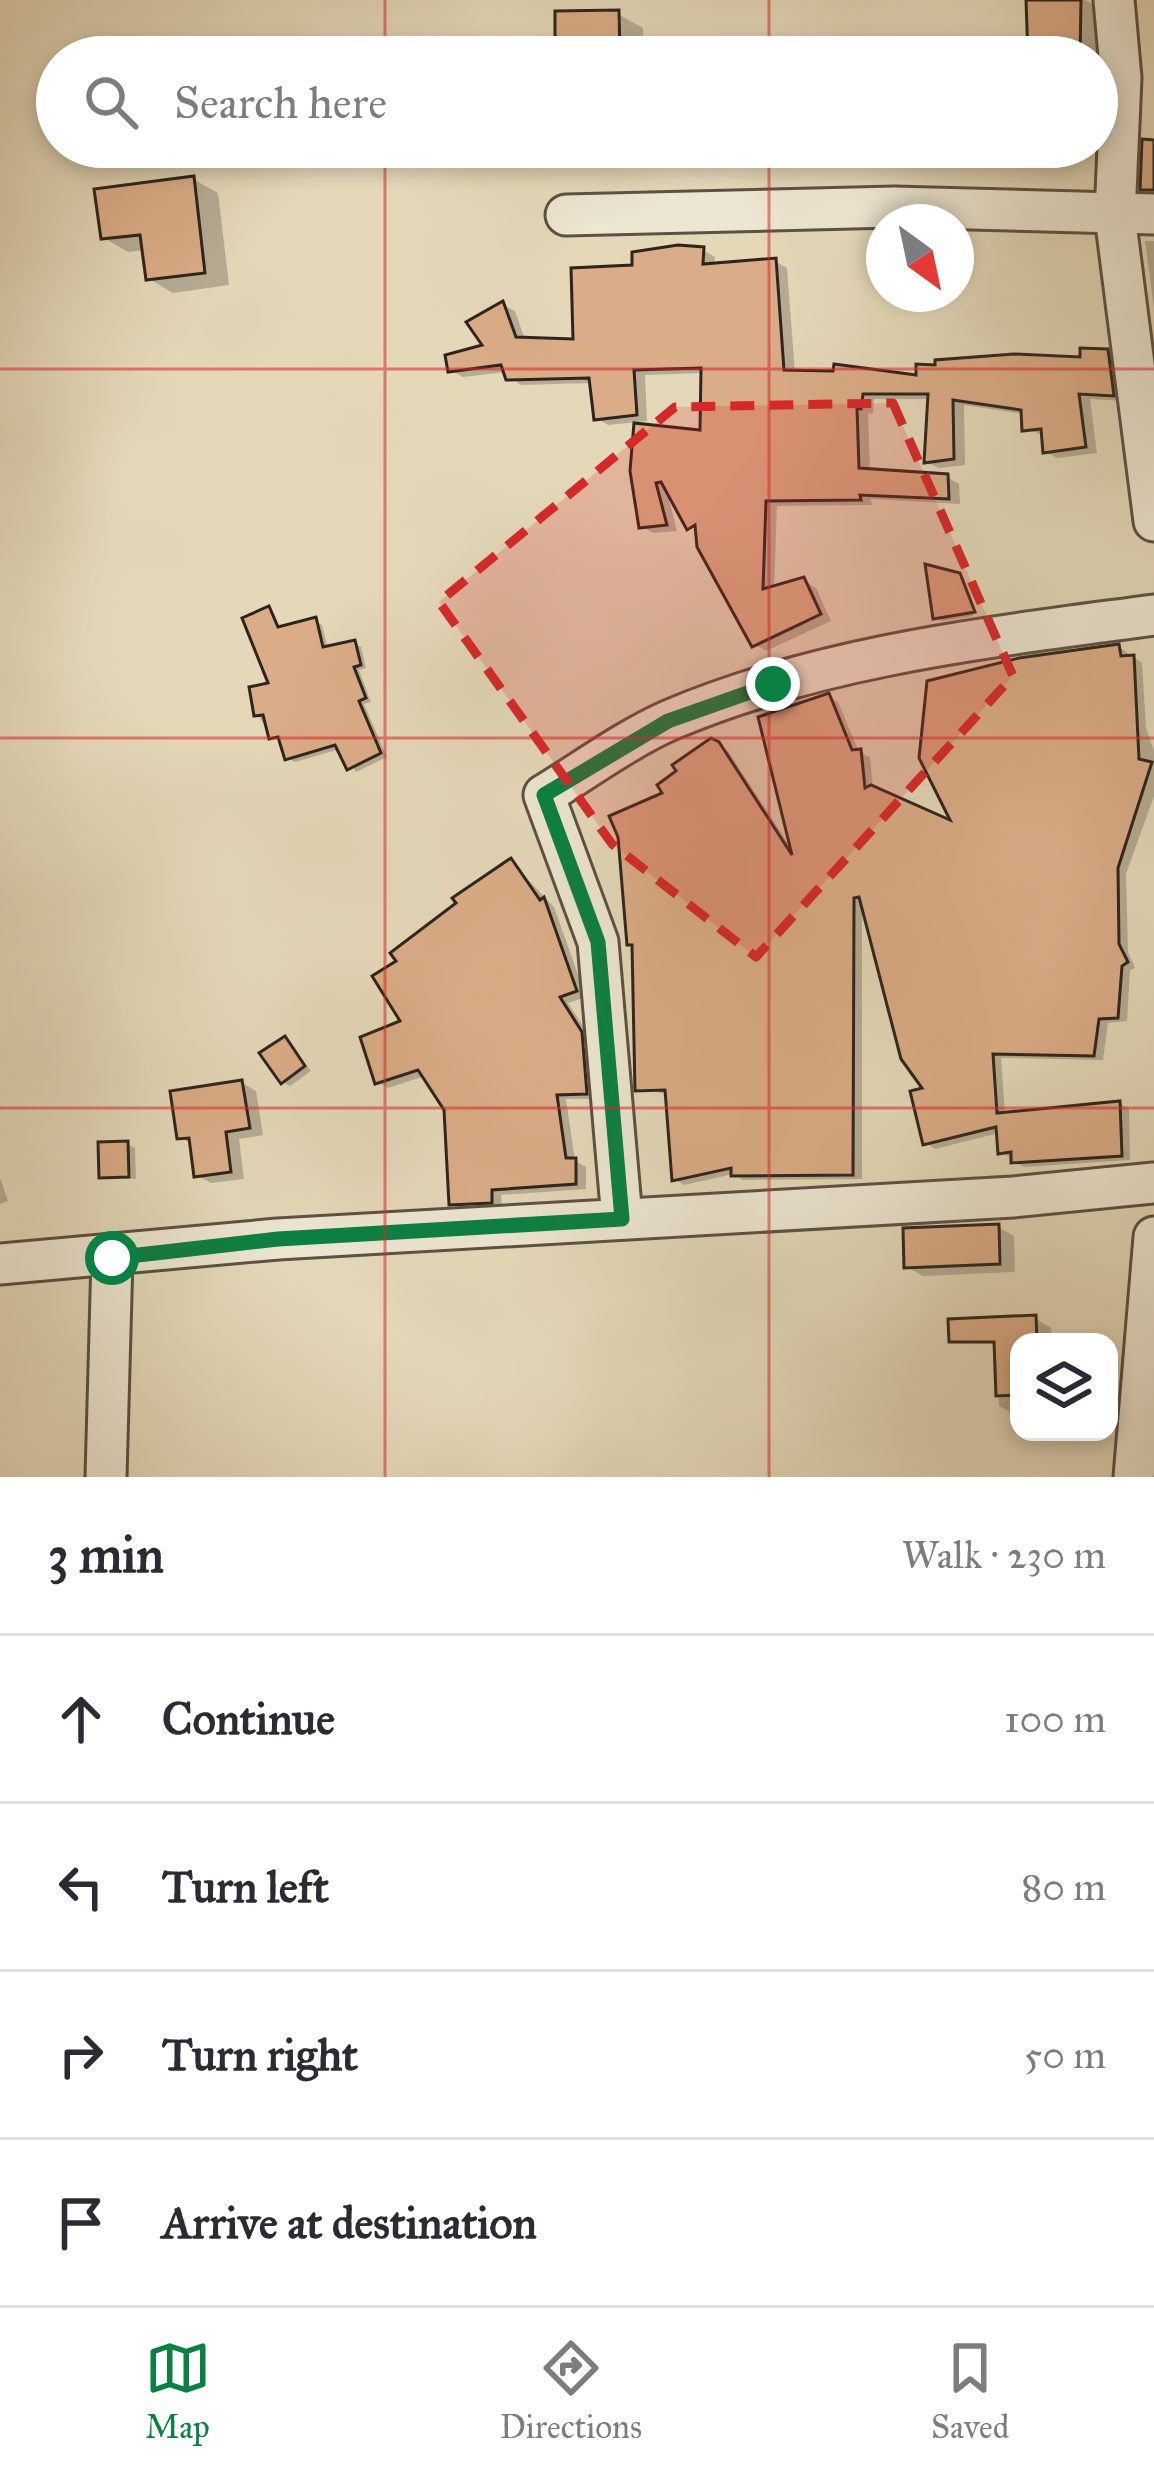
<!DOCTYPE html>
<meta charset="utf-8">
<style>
body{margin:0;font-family:"IM FELL Great Primer",serif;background:#f7f7f7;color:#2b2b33}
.controls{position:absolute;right:36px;bottom:36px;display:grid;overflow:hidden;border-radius:24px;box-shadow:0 6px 18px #0003}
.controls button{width:108px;height:108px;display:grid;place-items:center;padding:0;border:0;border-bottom:3px solid #e1e1e2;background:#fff;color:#2b2b33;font:60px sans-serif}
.compass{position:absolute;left:866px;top:204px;width:108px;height:108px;border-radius:50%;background:#fff;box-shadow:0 6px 18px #0003;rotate:147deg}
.stop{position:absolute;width:36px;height:36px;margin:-27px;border:9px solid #0b8043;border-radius:50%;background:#fff}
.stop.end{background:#0b8043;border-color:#fff;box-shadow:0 3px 12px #0008}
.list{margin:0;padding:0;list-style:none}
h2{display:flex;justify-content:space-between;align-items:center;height:156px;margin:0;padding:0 48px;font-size:51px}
h2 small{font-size:39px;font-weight:400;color:#7c7c81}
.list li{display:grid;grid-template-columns:78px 1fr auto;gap:36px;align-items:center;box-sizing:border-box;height:168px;padding:0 48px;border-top:3px solid #e1e1e2}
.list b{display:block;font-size:45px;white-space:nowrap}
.list em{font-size:39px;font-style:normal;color:#7c7c81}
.icon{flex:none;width:66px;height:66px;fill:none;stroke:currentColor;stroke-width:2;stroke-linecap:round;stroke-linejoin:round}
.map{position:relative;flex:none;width:1154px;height:1477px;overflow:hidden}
.search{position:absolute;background:#fff;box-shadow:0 6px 18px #0003;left:36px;right:36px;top:36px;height:132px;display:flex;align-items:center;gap:30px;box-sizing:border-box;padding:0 42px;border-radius:66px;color:#7c7c81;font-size:45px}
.sheet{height:828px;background:#fff}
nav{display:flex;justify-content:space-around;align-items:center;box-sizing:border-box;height:168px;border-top:3px solid #e1e1e2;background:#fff;font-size:33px;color:#7c7c81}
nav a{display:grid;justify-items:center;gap:6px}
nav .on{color:#0b8043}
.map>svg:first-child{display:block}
.shadow{fill:#0003}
.building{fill:#daac87;stroke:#2e241c;stroke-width:3}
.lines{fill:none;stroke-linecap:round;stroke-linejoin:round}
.minor-casing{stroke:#5c5143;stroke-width:45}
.minor{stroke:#ede6d2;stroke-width:39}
.route{stroke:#0b8043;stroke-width:15}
.marked{fill:#d62828;fill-opacity:0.2;stroke:#d62828;stroke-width:9;stroke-dasharray:24 15;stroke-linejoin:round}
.grid{fill:none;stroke:#d62828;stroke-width:3;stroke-opacity:0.55}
</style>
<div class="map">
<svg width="1154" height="1477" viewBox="0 0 1154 1477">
<rect width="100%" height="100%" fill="#e4d8b9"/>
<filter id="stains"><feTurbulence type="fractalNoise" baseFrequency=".00167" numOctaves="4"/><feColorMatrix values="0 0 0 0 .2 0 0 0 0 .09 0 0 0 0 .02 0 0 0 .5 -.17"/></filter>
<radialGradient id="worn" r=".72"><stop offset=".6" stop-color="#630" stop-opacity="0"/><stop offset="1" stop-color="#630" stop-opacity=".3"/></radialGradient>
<g class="shadow">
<polygon points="1029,0 1085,0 1096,6 1100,100 1097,57 1030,57"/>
<polygon points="558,14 618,14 643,28 643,57 558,57"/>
<polygon points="193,179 218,193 229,285 173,293 148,278 145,250 128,252 104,238"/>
<polygon points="1145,241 1154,241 1154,308"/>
<polygon points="703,250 715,257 714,266 775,261 787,268 795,373 919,378 1083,360 1107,352 1119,359 1124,401 1090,399 1097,453 1057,458 1046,452 1045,435 1025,429 1024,414 964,405 965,465 939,468 927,462 931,399 874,399 873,414 868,413 870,472 947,477 959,484 960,504 871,499 872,505 777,506 774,589 804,581 816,588 831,621 766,651 754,644 699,533 667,491 677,531 653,533 641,526 633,471 703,433 704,373 645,375 647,421 608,425 596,418 592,383 520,385 506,372 463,377 451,370 487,347 503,305 515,311 525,340 576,342 636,268"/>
<polygon points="957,575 973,616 943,621 936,617"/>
<polygon points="269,610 282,629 315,621 322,625 328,649 354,643 361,647 366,668 359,670 371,702 364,704 387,757 356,772 340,749 295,762 287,758 282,740 272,737 257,714 273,685"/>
<polygon points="1119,647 1142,663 1146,728 1154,751 1154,796 1126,874 1128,952 1135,968 1130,970 1127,1021 1108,1023 1103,1060 1001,1058 1005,1115 1120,1104 1129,1109 1130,1160 1024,1167 1001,1152 999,1133 935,1149 926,1143 927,1090 862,905 862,1179 743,1180 733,1174 684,1185 675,1179 668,1094 638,1089 666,794 711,742 728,751 793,851 829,697 838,702 859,752 870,757 873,788 957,826"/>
<polygon points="511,862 554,907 586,997 568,1003 592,1040 597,1099 566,1099 575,1161 586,1167 586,1189 501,1195 502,1207 463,1210 452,1203 447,1109 425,1076 388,1088 378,1082 405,1023 400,962"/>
<polygon points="286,1040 311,1071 290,1086 283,1082"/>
<polygon points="242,1083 256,1091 263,1135 239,1139 244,1179 211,1183 196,1175 193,1145 180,1137"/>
<polygon points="127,1144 135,1148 136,1179 102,1176"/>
<polygon points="0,1178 8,1201 0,1204"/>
<polygon points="998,1227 1014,1236 1015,1272 923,1276 907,1267"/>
<polygon points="1035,1318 1051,1328 1052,1342 1019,1342 1016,1415 999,1406 996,1320"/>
</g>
<g class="building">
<polygon points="1026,0 1081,0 1080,57 1028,57"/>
<polygon points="619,10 620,57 555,54 555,11"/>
<polygon points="1142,139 1154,140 1154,190 1140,190"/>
<polygon points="194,176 205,273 146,280 140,235 101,239 94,189"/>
<polygon points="678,245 704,247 703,264 776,258 784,370 833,371 834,364 916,375 916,364 935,365 935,360 1014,354 1080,357 1080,348 1108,349 1114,396 1079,394 1086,447 1043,453 1041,429 1022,431 1021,410 953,400 954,459 924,463 928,394 863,394 861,409 857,408 859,468 948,474 949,499 860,495 861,500 766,501 763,589 804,577 821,614 752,647 697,547 695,525 687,530 661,482 656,483 667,525 639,528 630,471 634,423 700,430 701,368 634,370 637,415 594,420 589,378 506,380 501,365 448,372 445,355 482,345 466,322 503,301 516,337 573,339 571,268 632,265 632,252"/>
<polygon points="925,564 960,573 975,612 933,619"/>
<polygon points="269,606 278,627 316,617 323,647 355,640 361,665 354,667 366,698 359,701 381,753 347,770 335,745 285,760 278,737 269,739 263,715 254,716 249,687 268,683 242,618"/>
<polygon points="1119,644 1121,656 1134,655 1139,759 1152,762 1118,868 1119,944 1128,962 1122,966 1118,1018 1099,1019 1094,1056 993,1054 997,1113 1120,1101 1122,1156 1011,1163 1011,1152 998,1154 996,1127 923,1145 910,1091 922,1088 901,1059 859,897 854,898 853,1175 731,1176 731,1168 672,1181 665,1090 635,1091 632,945 627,945 618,837 609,816 662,793 657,785 676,771 672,765 711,738 719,742 792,855 758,717 829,693 852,750 861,749 865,788 871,785 950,820 919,758 927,681 1019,658"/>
<polygon points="511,858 540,900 544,897 577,991 560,997 582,1032 587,1094 557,1095 566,1158 576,1158 576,1184 492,1190 492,1203 449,1205 444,1110 418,1070 375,1084 360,1037 400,1021 372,976 396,961 390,953 456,903 452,898"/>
<polygon points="285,1036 305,1066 281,1084 259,1053"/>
<polygon points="242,1080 250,1128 226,1132 231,1172 194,1177 189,1138 177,1139 170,1091"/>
<polygon points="128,1141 129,1177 99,1178 98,1142"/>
<polygon points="999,1224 1000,1264 904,1268 903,1228"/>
<polygon points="1036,1315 1037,1342 1019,1342 1019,1395 996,1396 994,1342 949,1342 948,1319"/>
</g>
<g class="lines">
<g class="minor-casing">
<g id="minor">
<polyline points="1114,0 1121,78 1115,216 1154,521"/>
<polyline points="566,215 894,207 1154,214"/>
<path d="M622 1219 598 942 544 795C585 770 627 739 670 720 823 655 991 637 1154 615"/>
<polyline points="0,1264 278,1239 1013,1197 1154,1183"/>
<polyline points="106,1477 112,1258"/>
<polyline points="1134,1477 1154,1237"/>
</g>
</g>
<use href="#minor" class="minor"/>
</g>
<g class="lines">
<polyline class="route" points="112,1258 278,1239 622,1219 598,942 544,795 668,721 773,684"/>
</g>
<path class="marked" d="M893 403 1013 676 756 957 612 844 439 602 675 407Z"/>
<path class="grid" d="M385 0V57M769 0V57M385 147V1477M769 147V1477M0 369H1154M0 738H1154M0 1108H1154"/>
<rect width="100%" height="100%" filter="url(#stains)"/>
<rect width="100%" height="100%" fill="url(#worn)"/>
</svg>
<div class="controls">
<button><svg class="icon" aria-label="layers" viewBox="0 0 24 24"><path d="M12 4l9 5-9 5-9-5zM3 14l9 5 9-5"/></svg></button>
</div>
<svg class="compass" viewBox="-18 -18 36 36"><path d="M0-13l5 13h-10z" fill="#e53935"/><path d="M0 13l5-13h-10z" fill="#7c7c81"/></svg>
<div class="stop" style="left:112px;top:1258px"></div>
<div class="stop end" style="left:773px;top:684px"></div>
<div class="search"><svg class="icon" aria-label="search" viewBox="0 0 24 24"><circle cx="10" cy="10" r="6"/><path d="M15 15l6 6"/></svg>Search here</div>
</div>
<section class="sheet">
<h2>3 min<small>Walk · 230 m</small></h2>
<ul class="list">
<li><svg class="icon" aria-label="ahead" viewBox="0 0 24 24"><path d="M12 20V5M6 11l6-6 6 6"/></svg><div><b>Continue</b></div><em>100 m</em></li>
<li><svg class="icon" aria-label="left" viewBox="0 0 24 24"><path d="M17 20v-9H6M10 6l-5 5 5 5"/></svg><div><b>Turn left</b></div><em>80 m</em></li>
<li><svg class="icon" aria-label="right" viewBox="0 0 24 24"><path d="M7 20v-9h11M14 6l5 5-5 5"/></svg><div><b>Turn right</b></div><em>50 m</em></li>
<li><svg class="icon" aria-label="arrive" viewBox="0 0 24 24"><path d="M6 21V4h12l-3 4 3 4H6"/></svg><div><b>Arrive at destination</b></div></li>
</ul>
</section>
<nav>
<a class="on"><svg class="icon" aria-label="map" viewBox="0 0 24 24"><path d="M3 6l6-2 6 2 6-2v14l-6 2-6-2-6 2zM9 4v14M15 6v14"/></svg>Map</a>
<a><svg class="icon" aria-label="directions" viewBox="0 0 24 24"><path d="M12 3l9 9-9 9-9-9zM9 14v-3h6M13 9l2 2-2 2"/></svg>Directions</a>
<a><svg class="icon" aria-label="saved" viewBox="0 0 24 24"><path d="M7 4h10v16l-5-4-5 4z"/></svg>Saved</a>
</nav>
